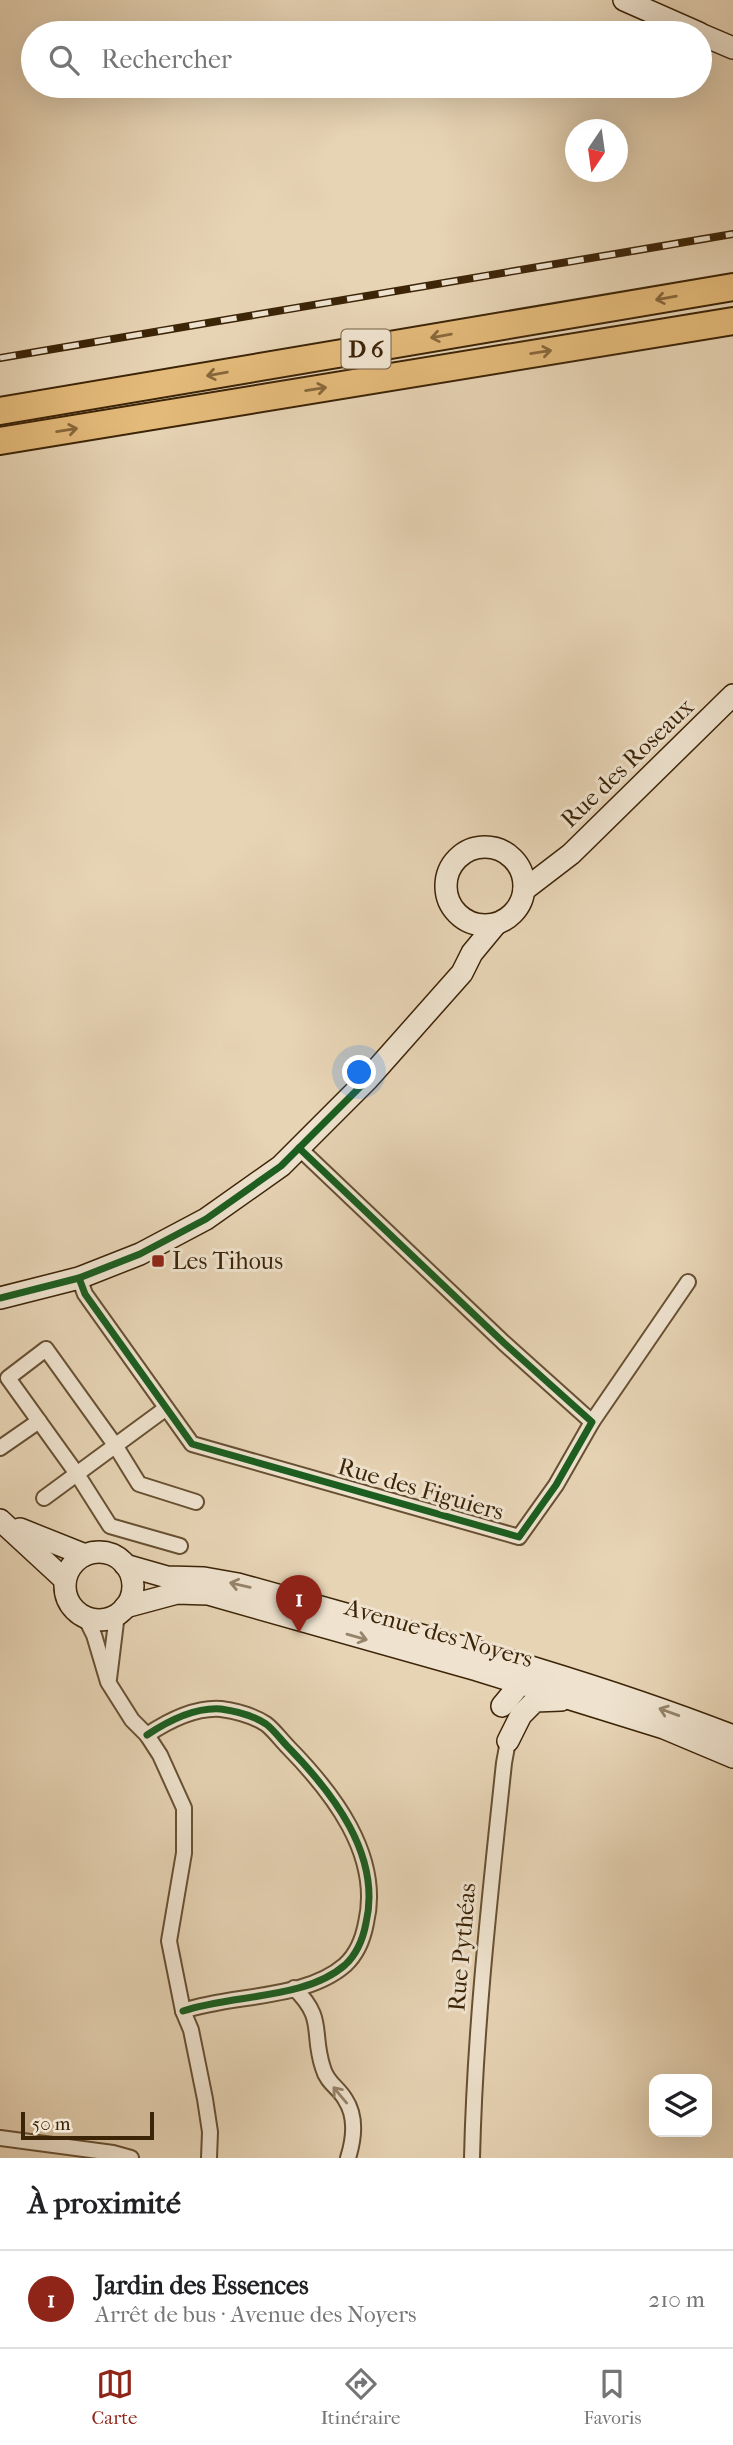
<!DOCTYPE html>
<html lang="fr">
<meta charset="utf-8">
<style>
body{margin:0;font-family:"IM FELL French Canon",serif;background:#f2f2f2;color:#202124}
.controls{position:absolute;right:21px;bottom:21px;display:grid;overflow:hidden;border-radius:14px;box-shadow:0 7px 28px #0002}
.controls button{width:63px;height:63px;display:grid;place-items:center;padding:0;border:0;border-bottom:2px solid #e0e0e0;background:#fff;color:#202124;font:35px sans-serif}
.compass{position:absolute;left:565px;top:119px;width:63px;height:63px;border-radius:50%;background:#fff;box-shadow:0 7px 28px #0002;rotate:193deg}
.scale{position:absolute;left:21px;bottom:18px;width:133px;box-sizing:border-box;padding-left:7px;border:4px solid #3c2407;border-top:0;font-size:19px;line-height:24px;white-space:nowrap;color:#3c2407;-webkit-text-stroke:5px #efe3cf;paint-order:stroke}
.you{position:absolute;left:360px;top:1073px;width:24px;height:24px;margin:-18px;border:5px solid #fff;border-radius:50%;background:#1a73e8;box-shadow:0 0 0 10px #1a73e833}
.badge{display:grid;place-items:center;width:46px;height:46px;border-radius:50%;background:#8f2418;color:#fff;font-size:23px;font-weight:700}
.pin{position:absolute;translate:-50% -58px;filter:drop-shadow(0 2px 4px #0008)}
.pin::after{content:'';position:absolute;top:37px;width:24px;height:21px;background:inherit;clip-path:polygon(0 0,100% 0,50% 100%)}
.list{margin:0;padding:0;list-style:none}
h2{display:flex;justify-content:space-between;align-items:center;height:91px;margin:0;padding:0 28px;font-size:30px}
h2 small{font-size:23px;font-weight:400;color:#757577}
.list li{display:grid;grid-template-columns:46px 1fr auto;gap:21px;align-items:center;box-sizing:border-box;height:98px;padding:0 28px;border-top:2px solid #e0e0e0}
.list b{display:block;font-size:26px;white-space:nowrap}
.list p{margin:0;font-size:23px;white-space:nowrap;color:#757577}
.list em{font-size:23px;font-style:normal;color:#757577}
.icon{flex:none;width:38px;height:38px;fill:none;stroke:currentColor;stroke-width:2;stroke-linecap:round;stroke-linejoin:round}
.map{position:relative;flex:none;width:733px;height:2158px;overflow:hidden}
.search{position:absolute;background:#fff;box-shadow:0 7px 28px #0002;left:21px;right:21px;top:21px;height:77px;display:flex;align-items:center;gap:18px;box-sizing:border-box;padding:0 24px;border-radius:38px;color:#757577;font-size:26px}
.sheet{height:189px;background:#fff}
nav{display:flex;justify-content:space-around;align-items:center;box-sizing:border-box;height:98px;border-top:2px solid #e0e0e0;background:#fff;font-size:19px;color:#757577}
nav a{display:grid;justify-items:center;gap:4px}
nav .on{color:#8f2418}
.map>svg:first-child{display:block}
.lines{fill:none;stroke-linecap:round;stroke-linejoin:round}
.street-casing{stroke:#675032;stroke-width:18}
.secondary-casing{stroke:#3c2407;stroke-width:24}
.highway-casing{stroke:#3c2407;stroke-width:30}
.street{stroke:#efe3cf;stroke-width:14}
.secondary{stroke:#efe3cf;stroke-width:21}
.highway{stroke:#e4ba7a;stroke-width:26}
.rail-casing{stroke:#3c2407;stroke-width:8}
.rail{stroke:#efe3cf;stroke-width:5;stroke-dasharray:16;stroke-linecap:butt}
.cycleway-casing{stroke:#efe3cf;stroke-width:11}
.cycleway{stroke:#1b5e20;stroke-width:7}
.oneway{stroke:#88683b}
.oneway2{stroke:#96846b}
.poi-dot{fill:#8f2418;stroke:#efe3cf;stroke-width:2.5}
.labels{text-anchor:middle;stroke-width:6;stroke-linejoin:round;paint-order:stroke}
.shield{fill:#efe3cf;stroke:#725d43;stroke-width:2}
.shield-label{font-size:23px;font-weight:bold;fill:#3c2407}
.street-label{font-size:24px;fill:#3c2407;stroke:#efe3cf}
.poi-label{font-size:24px;fill:#3c2407;stroke:#efe3cf;text-anchor:start}
</style>
<div class="map">
<svg width="733" height="2158" viewBox="0 0 733 2158">
<rect width="100%" height="100%" fill="#e7d4b5"/>
<filter id="stains"><feTurbulence type="fractalNoise" baseFrequency=".00286" numOctaves="4"/><feColorMatrix values="0 0 0 0 .2 0 0 0 0 .09 0 0 0 0 .02 0 0 0 .5 -.17"/></filter>
<radialGradient id="worn" r=".72"><stop offset=".6" stop-color="#630" stop-opacity="0"/><stop offset="1" stop-color="#630" stop-opacity=".3"/></radialGradient>
<g class="lines">
<g class="street-casing">
<g id="street">
<polyline points="79,1278 85,1294 192,1444 519,1537 556,1485 592,1422 504,1343 299,1148"/>
<polyline points="592,1422 688,1282"/>
<polyline points="0,1448 39,1421"/>
<polyline points="44,1498 165,1409"/>
<polyline points="180,1546 110,1526 77,1474 8,1378 46,1349 115,1445 139,1484 196,1502"/>
<polyline points="85,1617 94,1635 108,1682 132,1720 147,1735 160,1755 184,1808 184,1853 169,1941 183,2011 191,2030 205,2099 210,2132 209,2158"/>
<polyline points="109,1679 117,1614"/>
<path d="M147 1735C168 1721 195 1707 221 1709 235 1711 254 1716 266 1724 274 1730 281 1740 288 1747 332 1792 382 1855 366 1923 363 1939 357 1954 345 1965 305 2000 232 1994 183 2011"/>
<path d="M294 1988C326 2019 311 2032 323 2068 327 2083 338 2087 345 2099 357 2117 354 2139 348 2158"/>
<polyline points="0,2138 113,2153 131,2158"/>
<path d="M472 2158C475 2026 490 1895 504 1763L508 1741"/>
</g>
</g>
<g class="secondary-casing">
<g id="secondary">
<polyline points="624,0 699,33"/>
<polyline points="700,34 733,48"/>
<circle cx="485" cy="886" r="39"/>
<polyline points="524,890 571,854 733,695"/>
<polyline points="0,1298 79,1278 140,1254 206,1219 281,1166 368,1079 462,973 472,953 496,924"/>
<polyline points="0,1520 65,1580"/>
<polyline points="20,1529 85,1555"/>
<circle cx="99" cy="1586" r="34"/>
<path d="M125 1565 167 1577 204 1578 238 1584C404 1631 572 1673 733 1736"/>
<polyline points="125,1607 177,1593 208,1594 477,1670 664,1728 733,1757"/>
<polyline points="502,1706 521,1683 530,1680"/>
<polyline points="508,1741 521,1715 535,1701 561,1700"/>
</g>
</g>
<g class="highway-casing">
<g id="highway">
<polyline points="0,411 733,287"/>
<polyline points="0,441 733,321"/>
</g>
</g>
<use href="#street" class="street"/>
<use href="#secondary" class="secondary"/>
<use href="#highway" class="highway"/>
<g class="rail-casing">
<polyline id="rail" points="0,358 733,234"/>
</g>
<use href="#rail" class="rail"/>
<g class="cycleway-casing">
<g id="cycleway">
<polyline points="79,1278 85,1294 192,1444 519,1537 556,1485 592,1422 504,1343 299,1148"/>
<polyline points="0,1298 79,1278 140,1254 206,1219 281,1166 368,1079"/>
<path d="M147 1735C168 1721 195 1707 221 1709 235 1711 254 1716 266 1724 274 1730 281 1740 288 1747 332 1792 382 1855 366 1923 363 1939 357 1954 345 1965 305 2000 232 1994 183 2011"/>
</g>
</g>
<use href="#cycleway" class="cycleway"/>
</g>
<defs><path id="oneway-shaft" d="M-6 0H5M1.5-3L5.5 0L1.5 3" fill="none" stroke-width="1.6" stroke-linecap="round" stroke-linejoin="round" transform="scale(1.75)"/></defs>
<g class="oneway">
<use href="#oneway-shaft" transform="translate(666 298) rotate(170)"/>
<use href="#oneway-shaft" transform="translate(441 336) rotate(170)"/>
<use href="#oneway-shaft" transform="translate(541 352) rotate(-9)"/>
<use href="#oneway-shaft" transform="translate(217 374) rotate(170)"/>
<use href="#oneway-shaft" transform="translate(316 389) rotate(-9)"/>
<use href="#oneway-shaft" transform="translate(67 430) rotate(-9)"/>
</g>
<g class="oneway2">
<use href="#oneway-shaft" transform="translate(240 1585) rotate(-167)"/>
<use href="#oneway-shaft" transform="translate(357 1637) rotate(16)"/>
<use href="#oneway-shaft" transform="translate(669 1712) rotate(-160)"/>
<use href="#oneway-shaft" transform="translate(340 2095) rotate(-130)"/>
</g>
<rect class="poi-dot" x="151" y="1254" width="14" height="14" rx="3.5"/>
<g class="labels">
<rect class="shield" x="341.5" y="329.5" width="49" height="39" rx="5"/>
<g class="shield-label">
<text x="366" y="357">D 6</text>
</g>
<g class="street-label">
<text transform="translate(627 763) rotate(-44)" y="8">Rue des Roseaux</text>
<text transform="translate(421 1489) rotate(16)" y="8">Rue des Figuiers</text>
<text transform="translate(439 1633) rotate(16)" y="8">Avenue des Noyers</text>
<text transform="translate(462 1947) rotate(-85)" y="8">Rue Pythéas</text>
</g>
<g class="poi-label">
<text x="172" y="1269">Les Tihous</text>
</g>
</g>
<rect width="100%" height="100%" filter="url(#stains)"/>
<rect width="100%" height="100%" fill="url(#worn)"/>
</svg>
<div class="controls">
<button><svg class="icon" aria-label="layers" viewBox="0 0 24 24"><path d="M12 4l9 5-9 5-9-5zM3 14l9 5 9-5"/></svg></button>
</div>
<svg class="compass" viewBox="-18 -18 36 36"><path d="M0-13l5 13h-10z" fill="#e53935"/><path d="M0 13l5-13h-10z" fill="#757577"/></svg>
<div class="scale">50 m</div>
<div class="you"></div>
<div class="pin badge" style="left:299px;top:1633px">1</div>
<div class="search"><svg class="icon" aria-label="search" viewBox="0 0 24 24"><circle cx="10" cy="10" r="6"/><path d="M15 15l6 6"/></svg>Rechercher</div>
</div>
<section class="sheet">
<h2>À proximité<small></small></h2>
<ul class="list">
<li><span class="badge">1</span><div><b>Jardin des Essences</b><p>Arrêt de bus · Avenue des Noyers</p></div><em>210 m</em></li>
</ul>
</section>
<nav>
<a class="on"><svg class="icon" aria-label="map" viewBox="0 0 24 24"><path d="M3 6l6-2 6 2 6-2v14l-6 2-6-2-6 2zM9 4v14M15 6v14"/></svg>Carte</a>
<a><svg class="icon" aria-label="directions" viewBox="0 0 24 24"><path d="M12 3l9 9-9 9-9-9zM9 14v-3h6M13 9l2 2-2 2"/></svg>Itinéraire</a>
<a><svg class="icon" aria-label="saved" viewBox="0 0 24 24"><path d="M7 4h10v16l-5-4-5 4z"/></svg>Favoris</a>
</nav>
